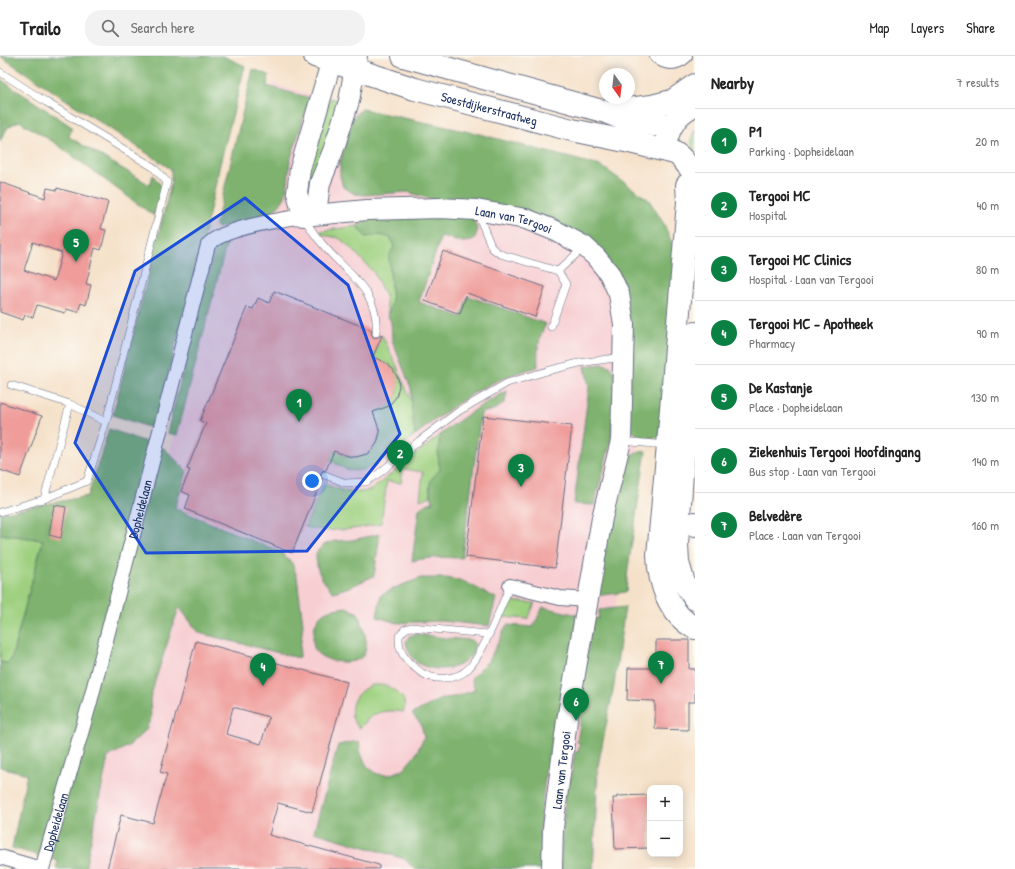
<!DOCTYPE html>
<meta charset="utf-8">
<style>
body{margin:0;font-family:"Patrick Hand",sans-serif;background:#f2f2f2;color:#222}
.controls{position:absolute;right:12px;bottom:12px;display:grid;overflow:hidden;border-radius:8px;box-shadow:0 2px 10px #0003}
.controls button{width:36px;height:36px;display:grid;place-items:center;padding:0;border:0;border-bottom:1px solid #e0e0e0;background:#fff;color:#222;font:20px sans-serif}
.compass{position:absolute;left:599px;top:12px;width:36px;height:36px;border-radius:50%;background:#fff;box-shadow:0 2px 10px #0003;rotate:166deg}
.you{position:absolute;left:312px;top:425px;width:14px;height:14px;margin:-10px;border:3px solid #fff;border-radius:50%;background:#1a73e8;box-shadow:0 0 0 6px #1a73e833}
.badge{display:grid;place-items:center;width:26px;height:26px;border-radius:50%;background:#0b8043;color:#fff;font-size:13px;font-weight:700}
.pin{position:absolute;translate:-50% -33px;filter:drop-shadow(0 1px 2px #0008)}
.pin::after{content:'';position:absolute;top:21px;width:14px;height:12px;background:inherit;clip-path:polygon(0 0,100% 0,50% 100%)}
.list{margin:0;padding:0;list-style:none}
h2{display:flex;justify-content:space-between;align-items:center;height:52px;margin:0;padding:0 16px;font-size:17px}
h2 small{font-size:13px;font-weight:400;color:#767676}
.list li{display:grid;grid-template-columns:26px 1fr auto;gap:12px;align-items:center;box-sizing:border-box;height:64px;padding:0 16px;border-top:1px solid #e0e0e0}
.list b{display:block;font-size:15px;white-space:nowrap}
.list p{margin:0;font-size:13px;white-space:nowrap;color:#767676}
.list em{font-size:13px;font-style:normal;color:#767676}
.icon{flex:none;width:22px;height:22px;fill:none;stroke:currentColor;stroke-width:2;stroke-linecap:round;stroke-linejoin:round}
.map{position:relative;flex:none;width:695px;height:813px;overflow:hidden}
header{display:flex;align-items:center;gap:24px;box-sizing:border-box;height:56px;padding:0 20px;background:#fff;border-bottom:1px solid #e0e0e0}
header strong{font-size:19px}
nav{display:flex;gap:22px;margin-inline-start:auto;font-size:14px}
.search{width:280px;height:36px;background:#f2f2f2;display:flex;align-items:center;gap:10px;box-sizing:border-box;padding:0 14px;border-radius:16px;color:#767676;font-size:15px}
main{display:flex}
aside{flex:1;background:#fff}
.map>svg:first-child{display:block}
.built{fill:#f7cfd3}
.green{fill:#9ed07f;stroke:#5c806e}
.forest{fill:#7eb26e;stroke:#4c7066}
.building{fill:#ef9c9a;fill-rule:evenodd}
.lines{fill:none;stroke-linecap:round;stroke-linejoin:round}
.lane-casing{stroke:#676d83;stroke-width:8}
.street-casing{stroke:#676d83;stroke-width:16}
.secondary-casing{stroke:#676d83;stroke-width:22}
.primary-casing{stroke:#676d83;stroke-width:24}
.lane{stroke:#fff;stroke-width:7}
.street{stroke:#fff;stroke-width:14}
.secondary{stroke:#fff;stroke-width:20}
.primary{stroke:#fff;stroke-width:22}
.marked{fill:#1d4ed8;fill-opacity:0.2;stroke:#1d4ed8;stroke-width:3;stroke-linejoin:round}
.labels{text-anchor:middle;stroke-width:3.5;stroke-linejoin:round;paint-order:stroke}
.street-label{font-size:13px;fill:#1b2f5e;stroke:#fdfcf7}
</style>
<header>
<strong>Trailo</strong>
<div class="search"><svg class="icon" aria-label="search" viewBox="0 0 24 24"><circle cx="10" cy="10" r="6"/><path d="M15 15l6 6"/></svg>Search here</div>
<nav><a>Map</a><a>Layers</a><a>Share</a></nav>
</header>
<main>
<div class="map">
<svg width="695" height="813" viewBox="0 0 695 813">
<rect width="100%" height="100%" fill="#fdfcf7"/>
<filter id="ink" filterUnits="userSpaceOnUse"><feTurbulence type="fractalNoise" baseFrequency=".025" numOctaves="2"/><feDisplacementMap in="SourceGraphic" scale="8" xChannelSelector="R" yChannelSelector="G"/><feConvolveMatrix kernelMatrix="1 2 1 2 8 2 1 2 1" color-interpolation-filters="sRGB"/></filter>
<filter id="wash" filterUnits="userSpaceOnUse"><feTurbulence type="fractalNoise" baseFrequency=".012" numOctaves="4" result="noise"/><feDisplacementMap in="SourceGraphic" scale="16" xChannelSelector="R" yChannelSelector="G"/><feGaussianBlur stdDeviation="0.9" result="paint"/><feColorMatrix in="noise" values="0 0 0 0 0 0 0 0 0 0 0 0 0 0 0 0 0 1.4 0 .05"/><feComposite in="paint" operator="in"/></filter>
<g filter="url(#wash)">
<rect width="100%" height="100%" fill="#f5e1c9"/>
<polygon class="built" points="273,27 576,121 647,278 640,381 612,575 600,712 595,813 68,813 154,453"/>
<g class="green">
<polygon points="330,42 339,45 314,131 306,130 307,118"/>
<path d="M695 74V100C690 92 690 83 695 74Z"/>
<polygon points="357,170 366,181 380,179 391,182 394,191 389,200 392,245 388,260 385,240 374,217 353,194 339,182 323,179 320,175"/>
<path d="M382 279 396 308 412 347 415 379C398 392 369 422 346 413 341 411 336 407 330 404L334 395C340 397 346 401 352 401 367 402 381 390 380 374 380 369 377 364 375 360L377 355C380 354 385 352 388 350 402 342 401 319 389 310 385 306 378 304 373 301Z"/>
<path d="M440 379 438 399 440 414 429 431 431 440 420 444 423 416 403 413 401 427 387 425 381 467C357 474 330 477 305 471L324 428C344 435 350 439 371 434Z"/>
<polygon points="0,478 43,484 11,604 7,607 0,606"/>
<polygon points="508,545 535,547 528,563 503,561"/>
<path d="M372 629H385L395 634 403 642 405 650 403 656C392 654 378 654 369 662 366 665 363 669 360 672 348 664 349 646 360 636 363 633 368 631 372 629Z"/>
</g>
<g class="forest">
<polygon points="0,0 223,0 245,10 220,108 207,167 154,373 113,359 171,128 171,113"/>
<polygon points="253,13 269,19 267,30 310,42 290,105 288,127 285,141 279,150 269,159 218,172 216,171 216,168"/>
<polygon points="0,23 72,71 69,81 150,129 153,119 162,131 154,160 55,87 19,65 8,71 0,85"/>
<path d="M362 53 479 78 601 110 649 144 664 168 678 202 660 381C647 383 636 382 629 370L631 268 591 186 429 143 408 136 365 139 355 138 343 131 340 120V107L352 62Z"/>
<path d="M371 161H472C477 171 480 176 472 185L463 186 441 180 419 246 461 261 468 240 546 268C538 283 537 294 538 311 527 314 516 317 506 321 473 334 444 357 415 379L412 357 411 332 392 284 391 266 388 260 392 245 389 200 394 191 391 182 380 179 366 181 357 170Z"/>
<polygon points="227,186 177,379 167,377 215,191"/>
<polygon points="603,308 610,310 615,317 611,385 594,449 574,448 589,331 585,310"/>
<path d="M507 335 505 346 496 353 481 357 462 502C444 501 429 501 412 505L419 453 426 448 433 446C429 430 426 426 440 414L438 399 440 379C461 362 483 348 507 335Z"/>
<polygon points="109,373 165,393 187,415 175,452 282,497 292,507 297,521 303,568 299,602 199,577 179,551 155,625 150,644 151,662 145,675 130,689 108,701 85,813 56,813 58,805 12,792 27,718 0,711 0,606 7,607 11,604 43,484 0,478 0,457 88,440"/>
<polygon points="646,395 628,512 626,536 596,540 609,466 627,401 635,397"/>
<path d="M380 478 374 520 350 531 333 536C321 523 316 516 316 497L323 489 335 485 352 484Z"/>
<polygon points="421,522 446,522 465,526 496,542 489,570 442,565 398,567 377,561 381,539 397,531"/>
<path d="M346 551 358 557C362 567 370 588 364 598 357 612 321 606 315 594 312 587 313 580 314 573 319 553 329 554 346 551Z"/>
<polygon points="543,551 578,559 552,713 546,712 539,780 545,781 545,813 414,813 405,803 314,776 338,689 359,685 361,698 367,710 377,718 388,719 403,714 416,698 424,681 421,668 412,658 441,643 458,640 475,634 471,622 489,604 507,569 533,571"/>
<polygon points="625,551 614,629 598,710 593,813 560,813 566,725 570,726 575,696 578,696 580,687 577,686 581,661 576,659 593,562 598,563 599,554"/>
<path d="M417 578 445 582 471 584 475 588C473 613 437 619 418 607 412 603 407 593 406 586L409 580Z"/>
</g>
<g id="blocks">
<g class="building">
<path d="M0 126 45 142 47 132 57 134V132L108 146 101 173 106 174 101 194 95 192 86 228 91 229 86 249 81 247 78 256 66 253 65 257 37 249 33 261 25 259 23 264 0 256ZM33 186 62 197 54 225 24 214Z"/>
<polygon points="443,195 545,231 535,261 467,237 460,258 425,245"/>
<polygon points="274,235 371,274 372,279 374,282 378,281 382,279 373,301 386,307 392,312 398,322 399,330 396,341 391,347 389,350 373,356 380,376 377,387 373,393 367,398 356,401 348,400 334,395 326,414 322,415 321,417 320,420 322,423 292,497 185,453 190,439 181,435 190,414 187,413 206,367 200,365 247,251 253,253 258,242 269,247"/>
<polygon points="0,346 42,360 20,421 0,414"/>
<polygon points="483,360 572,370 555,512 466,501"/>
<polygon points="54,449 66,451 61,482 49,479"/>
<polygon points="656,584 689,584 689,613 695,613 695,646 688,646 688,674 655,673 655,645 627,644 628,612 656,612"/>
<path d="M196 585 347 626 312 756 278 747 269 779 379 809V813H107L121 759 153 767 167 718 160 716ZM233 651 269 661 261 688 226 678Z"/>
<polygon points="650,739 650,792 615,793 613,742 617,742 617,740"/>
</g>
</g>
</g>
<g filter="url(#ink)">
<use href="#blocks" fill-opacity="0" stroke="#676d83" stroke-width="1"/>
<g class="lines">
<g class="lane-casing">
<g id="lane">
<polyline points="0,16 46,46 153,111 167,126 106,366 87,425 44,443"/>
<polyline points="477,156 492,192 500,198 558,215 583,192"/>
<path d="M304 162C310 172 316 181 324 190 347 217 380 236 376 277"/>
<polyline points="551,271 566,228 558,215"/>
<polyline points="70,348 106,366"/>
<polyline points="621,385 667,389"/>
<polyline points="325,419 346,427 366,426 377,419 419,385 459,355 507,327 547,315 579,307 622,301"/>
<polyline points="0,456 44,443 70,348 11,329"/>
<path d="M488 578 411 571 405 573 399 580C399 583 399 588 400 592 403 602 413 611 422 617 435 625 457 624 468 613 484 597 500 552 510 530"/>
</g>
</g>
<g class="street-casing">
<g id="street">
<path d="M657 0C666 8 676 8 685 0"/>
<polyline points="510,530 560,542 588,544"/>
<polyline points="0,801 41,813"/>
<path id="s1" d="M42 813 90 646 208 189C221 172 281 164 303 160"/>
</g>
</g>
<g class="secondary-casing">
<g id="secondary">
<path id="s2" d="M333 0 300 113 297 137 303 160 367 154 440 152 476 154 526 163 556 175 584 190 596 201 609 217 619 238 624 268 621 385 602 462 567 664 553 772 552 813"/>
<polyline points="316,158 320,127 333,95 349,45 357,0"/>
</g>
</g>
<g class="primary-casing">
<g id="primary">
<path id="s3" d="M315 0 415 33 572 74 630 86 675 97C684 102 687 111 695 117"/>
<polyline points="403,0 606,56 628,65 652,69 672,69"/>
<polyline points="612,55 652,50 672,45 695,29"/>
<path d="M667 82C671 67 681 55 695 49"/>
<path d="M687 129 688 146 668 389 658 499C659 526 668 558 695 572"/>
<polyline points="695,277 682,418 677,488 678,507 684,527 695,543"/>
<polyline points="695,467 695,469"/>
</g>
</g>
<use href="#lane" class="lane"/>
<use href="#street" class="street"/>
<use href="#secondary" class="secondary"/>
<use href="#primary" class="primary"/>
</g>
</g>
<path class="marked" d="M245 142 348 229 400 378 307 495 146 497 75 387 135 215Z"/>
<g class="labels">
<g class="street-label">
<text dy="5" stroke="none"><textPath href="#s3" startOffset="182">Soestdijkerstraatweg</textPath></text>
<text dy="5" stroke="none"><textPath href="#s2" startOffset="378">Laan van Tergooi</textPath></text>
<text dy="5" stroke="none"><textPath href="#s1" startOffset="373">Dopheidelaan</textPath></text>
<text transform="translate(561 714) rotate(-83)" y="5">Laan van Tergooi</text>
<text dy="5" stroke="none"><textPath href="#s1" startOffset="49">Dopheidelaan</textPath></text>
</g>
</g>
</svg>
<div class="controls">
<button>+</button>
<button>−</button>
</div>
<svg class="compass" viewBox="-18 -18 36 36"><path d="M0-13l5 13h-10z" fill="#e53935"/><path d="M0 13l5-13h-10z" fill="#767676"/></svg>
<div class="you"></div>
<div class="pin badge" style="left:299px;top:366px">1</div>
<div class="pin badge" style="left:400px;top:417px">2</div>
<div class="pin badge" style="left:521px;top:431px">3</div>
<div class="pin badge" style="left:263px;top:630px">4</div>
<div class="pin badge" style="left:76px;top:206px">5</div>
<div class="pin badge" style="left:576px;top:665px">6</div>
<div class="pin badge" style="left:661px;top:628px">7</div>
</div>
<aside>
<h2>Nearby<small>7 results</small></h2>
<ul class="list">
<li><span class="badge">1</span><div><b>P1</b><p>Parking · Dopheidelaan</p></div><em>20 m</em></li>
<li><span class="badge">2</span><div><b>Tergooi MC</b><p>Hospital</p></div><em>40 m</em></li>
<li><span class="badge">3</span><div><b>Tergooi MC Clinics</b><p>Hospital · Laan van Tergooi</p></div><em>80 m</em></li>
<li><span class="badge">4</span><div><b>Tergooi MC - Apotheek</b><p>Pharmacy</p></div><em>90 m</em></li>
<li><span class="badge">5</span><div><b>De Kastanje</b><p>Place · Dopheidelaan</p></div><em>130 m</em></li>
<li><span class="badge">6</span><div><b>Ziekenhuis Tergooi Hoofdingang</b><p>Bus stop · Laan van Tergooi</p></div><em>140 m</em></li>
<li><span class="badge">7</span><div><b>Belvedère</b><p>Place · Laan van Tergooi</p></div><em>160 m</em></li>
</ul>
</aside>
</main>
